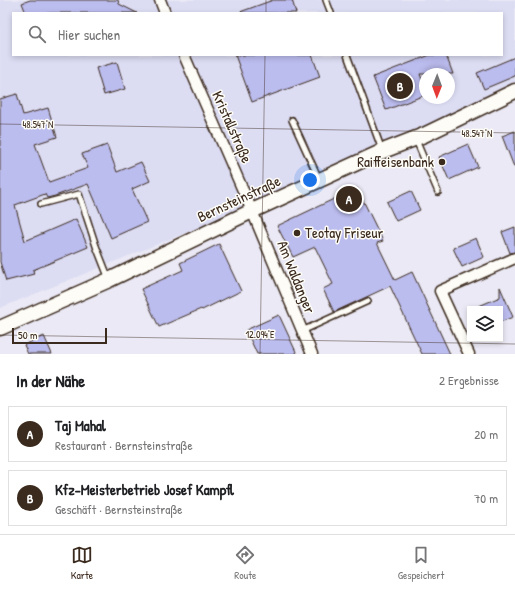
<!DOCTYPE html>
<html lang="de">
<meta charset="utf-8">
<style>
body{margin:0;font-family:"Patrick Hand",sans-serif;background:#f2f2f2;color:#202124}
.controls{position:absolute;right:12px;bottom:12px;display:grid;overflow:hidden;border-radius:0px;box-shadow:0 2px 6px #0003}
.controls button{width:36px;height:36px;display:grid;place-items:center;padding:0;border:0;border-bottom:1px solid #e0e0e0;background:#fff;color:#202124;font:20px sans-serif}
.compass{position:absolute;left:419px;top:68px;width:36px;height:36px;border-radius:50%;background:#fff;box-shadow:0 2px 6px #0003;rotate:181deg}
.scale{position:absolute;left:12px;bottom:10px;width:95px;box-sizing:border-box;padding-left:4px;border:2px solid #3b2a1e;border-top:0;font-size:11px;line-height:14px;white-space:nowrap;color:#3b2a1e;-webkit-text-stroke:3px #fdfcf7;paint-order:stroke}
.you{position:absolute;left:310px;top:180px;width:14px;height:14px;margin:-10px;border:3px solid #fff;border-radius:50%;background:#1a73e8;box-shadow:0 0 0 6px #1a73e833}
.badge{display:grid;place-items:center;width:26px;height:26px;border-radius:50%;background:#3b2a1e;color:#fff;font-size:13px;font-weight:700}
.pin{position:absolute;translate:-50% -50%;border:2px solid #fff;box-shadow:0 1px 4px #0006}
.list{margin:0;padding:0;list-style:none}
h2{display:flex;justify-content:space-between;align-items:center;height:52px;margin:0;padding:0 16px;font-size:17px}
h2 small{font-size:13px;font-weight:400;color:#757577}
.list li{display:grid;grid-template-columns:26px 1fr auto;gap:12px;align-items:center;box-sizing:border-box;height:56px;margin:0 8px 8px;padding:0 8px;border:1px solid #e0e0e0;border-radius:0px}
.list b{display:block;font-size:15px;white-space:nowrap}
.list p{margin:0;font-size:13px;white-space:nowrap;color:#757577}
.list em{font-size:13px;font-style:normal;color:#757577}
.icon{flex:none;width:22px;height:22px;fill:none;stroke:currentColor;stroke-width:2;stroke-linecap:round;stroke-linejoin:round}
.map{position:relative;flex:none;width:515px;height:354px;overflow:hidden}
.search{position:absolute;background:#fff;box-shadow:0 2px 6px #0003;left:12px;right:12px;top:12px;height:44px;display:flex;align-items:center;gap:10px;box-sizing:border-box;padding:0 14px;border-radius:0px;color:#757577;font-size:15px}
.sheet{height:180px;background:#fff}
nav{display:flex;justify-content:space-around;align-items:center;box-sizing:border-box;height:56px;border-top:1px solid #e0e0e0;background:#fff;font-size:11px;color:#757577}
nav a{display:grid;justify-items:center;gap:2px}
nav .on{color:#3b2a1e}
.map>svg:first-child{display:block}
.built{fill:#dcdcf3;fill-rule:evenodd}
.building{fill:#bcbdef;stroke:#3b2a1e}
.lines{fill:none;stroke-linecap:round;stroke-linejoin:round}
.lane-casing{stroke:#3b2a1e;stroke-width:8}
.street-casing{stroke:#3b2a1e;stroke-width:13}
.secondary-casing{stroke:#3b2a1e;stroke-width:17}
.lane{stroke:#fdfcf7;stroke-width:5}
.street{stroke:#fdfcf7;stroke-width:10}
.secondary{stroke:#fdfcf7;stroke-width:14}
.ticks{fill:none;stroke:#3b2a1e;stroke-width:1;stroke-opacity:0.45}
.poi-dot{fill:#3b2a1e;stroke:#fdfcf7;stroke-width:1.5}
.labels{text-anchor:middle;stroke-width:3;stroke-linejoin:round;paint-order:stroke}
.street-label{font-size:15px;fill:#3b2a1e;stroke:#fdfcf7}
.poi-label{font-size:15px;fill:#3b2a1e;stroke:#fdfcf7;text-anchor:end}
.ticks-label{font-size:10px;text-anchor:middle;fill:#3b2a1e;stroke:#fdfcf7;stroke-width:3;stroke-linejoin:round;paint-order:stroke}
</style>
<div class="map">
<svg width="515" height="354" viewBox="0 0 515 354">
<rect width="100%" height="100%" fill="#eae9f5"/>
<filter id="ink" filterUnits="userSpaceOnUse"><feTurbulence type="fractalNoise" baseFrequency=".025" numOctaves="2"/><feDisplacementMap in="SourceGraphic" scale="8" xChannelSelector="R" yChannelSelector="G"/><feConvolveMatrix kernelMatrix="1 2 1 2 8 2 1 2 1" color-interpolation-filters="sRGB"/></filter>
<g filter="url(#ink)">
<path class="built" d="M0 0H515V86L234 213 0 308ZM13 13H502V55H13ZM425 74H449V98H425Z"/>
<g class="building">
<polygon points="30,0 118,0 119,4 137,13 26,13 22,3"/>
<polygon points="273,0 292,0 296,13 241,13 240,12"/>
<polygon points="235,55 312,55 320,77 252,102"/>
<polygon points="430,55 446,55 453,74 420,74 425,87 425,95 386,110 373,77"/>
<polygon points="515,57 515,76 484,89 477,73"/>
<polygon points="117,62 125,89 104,95 96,68"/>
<polygon points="17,94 23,115 48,108 57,137 35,144 49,182 88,168 82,154 107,145 117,172 141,162 150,181 132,189 147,222 111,238 88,184 55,196 47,198 45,194 15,205 25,241 76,219 88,247 33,270 34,274 6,281 0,262 0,99"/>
<polygon points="515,131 515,167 514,167 502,136"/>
<polygon points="468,144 478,167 449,180 439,157"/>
<polygon points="357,188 383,241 377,243 395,280 412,272 450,354 422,354 390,286 334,312 323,289 333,284 315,247 293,257 277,226"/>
<polygon points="411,191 420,210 396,221 387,202"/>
<polygon points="515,227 515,252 510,253 502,232"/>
<polygon points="476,238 484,257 462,267 453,248"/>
<polygon points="219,244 241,291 202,310 201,309 159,327 141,289 183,270 180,263"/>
<polygon points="500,287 513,317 500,322 500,309 472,309 500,297"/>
<polygon points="279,315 297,354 257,354 246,330"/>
<polygon points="44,336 52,354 28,354 24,345"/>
</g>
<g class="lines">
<g class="lane-casing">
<g id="lane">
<polyline points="326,0 331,13"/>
<polyline points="347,55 382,150"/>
<polyline points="292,120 319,179"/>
<polyline points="416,140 438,192"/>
<polyline points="41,204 79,194 96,246 109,279"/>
<polyline points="302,331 368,301"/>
</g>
</g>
<g class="street-casing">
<g id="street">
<polyline points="160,0 165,13"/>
<polyline points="184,55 252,211 312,354"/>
<polyline points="469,354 440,291 515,258"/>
</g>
</g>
<g class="secondary-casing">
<polyline id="secondary" points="0,328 109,280 252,211 383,151 424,135 515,91"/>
</g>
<use href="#lane" class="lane"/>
<use href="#street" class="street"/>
<use href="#secondary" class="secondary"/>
</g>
</g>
<path class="ticks" d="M266 13V0M0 124 515 133M0 335 515 344M260 354 265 55"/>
<g class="poi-dot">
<circle cx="442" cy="162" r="4"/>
<circle cx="297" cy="233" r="4"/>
</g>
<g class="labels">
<g class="street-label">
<text transform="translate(232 127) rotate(66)" y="5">Kristallstraße</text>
<text transform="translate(239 199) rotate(-25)" y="5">Bernsteinstraße</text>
<text transform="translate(296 277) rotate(68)" y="5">Am Waldanger</text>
</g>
<g class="poi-label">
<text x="434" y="167">Raiffeisenbank</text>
<text x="305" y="238" text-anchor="start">Teotay Friseur</text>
</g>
</g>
<g class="ticks-label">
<text x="38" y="128">48.547°N</text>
<text x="477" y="137">48.547°N</text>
<text x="260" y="338">12.094°E</text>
</g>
</svg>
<div class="controls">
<button><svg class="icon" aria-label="layers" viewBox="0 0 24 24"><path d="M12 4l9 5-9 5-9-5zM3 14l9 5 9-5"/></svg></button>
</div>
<svg class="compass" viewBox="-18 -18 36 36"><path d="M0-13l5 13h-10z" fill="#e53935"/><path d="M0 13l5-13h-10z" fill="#757577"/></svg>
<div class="scale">50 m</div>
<div class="you"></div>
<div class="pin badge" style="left:349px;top:199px">A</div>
<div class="pin badge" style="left:400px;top:86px">B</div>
<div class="search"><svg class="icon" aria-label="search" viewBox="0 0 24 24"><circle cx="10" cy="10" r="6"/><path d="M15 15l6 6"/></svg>Hier suchen</div>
</div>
<section class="sheet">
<h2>In der Nähe<small>2 Ergebnisse</small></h2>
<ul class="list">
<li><span class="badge">A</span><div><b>Taj Mahal</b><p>Restaurant · Bernsteinstraße</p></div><em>20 m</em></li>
<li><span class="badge">B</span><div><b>Kfz-Meisterbetrieb Josef Kampfl</b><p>Geschäft · Bernsteinstraße</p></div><em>70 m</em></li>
</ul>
</section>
<nav>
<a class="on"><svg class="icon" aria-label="map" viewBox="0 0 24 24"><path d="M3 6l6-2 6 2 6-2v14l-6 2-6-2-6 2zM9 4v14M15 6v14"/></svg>Karte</a>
<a><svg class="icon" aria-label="directions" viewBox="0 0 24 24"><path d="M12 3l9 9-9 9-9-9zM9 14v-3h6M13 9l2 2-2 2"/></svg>Route</a>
<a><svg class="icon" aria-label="saved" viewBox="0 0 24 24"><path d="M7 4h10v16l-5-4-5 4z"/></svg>Gespeichert</a>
</nav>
